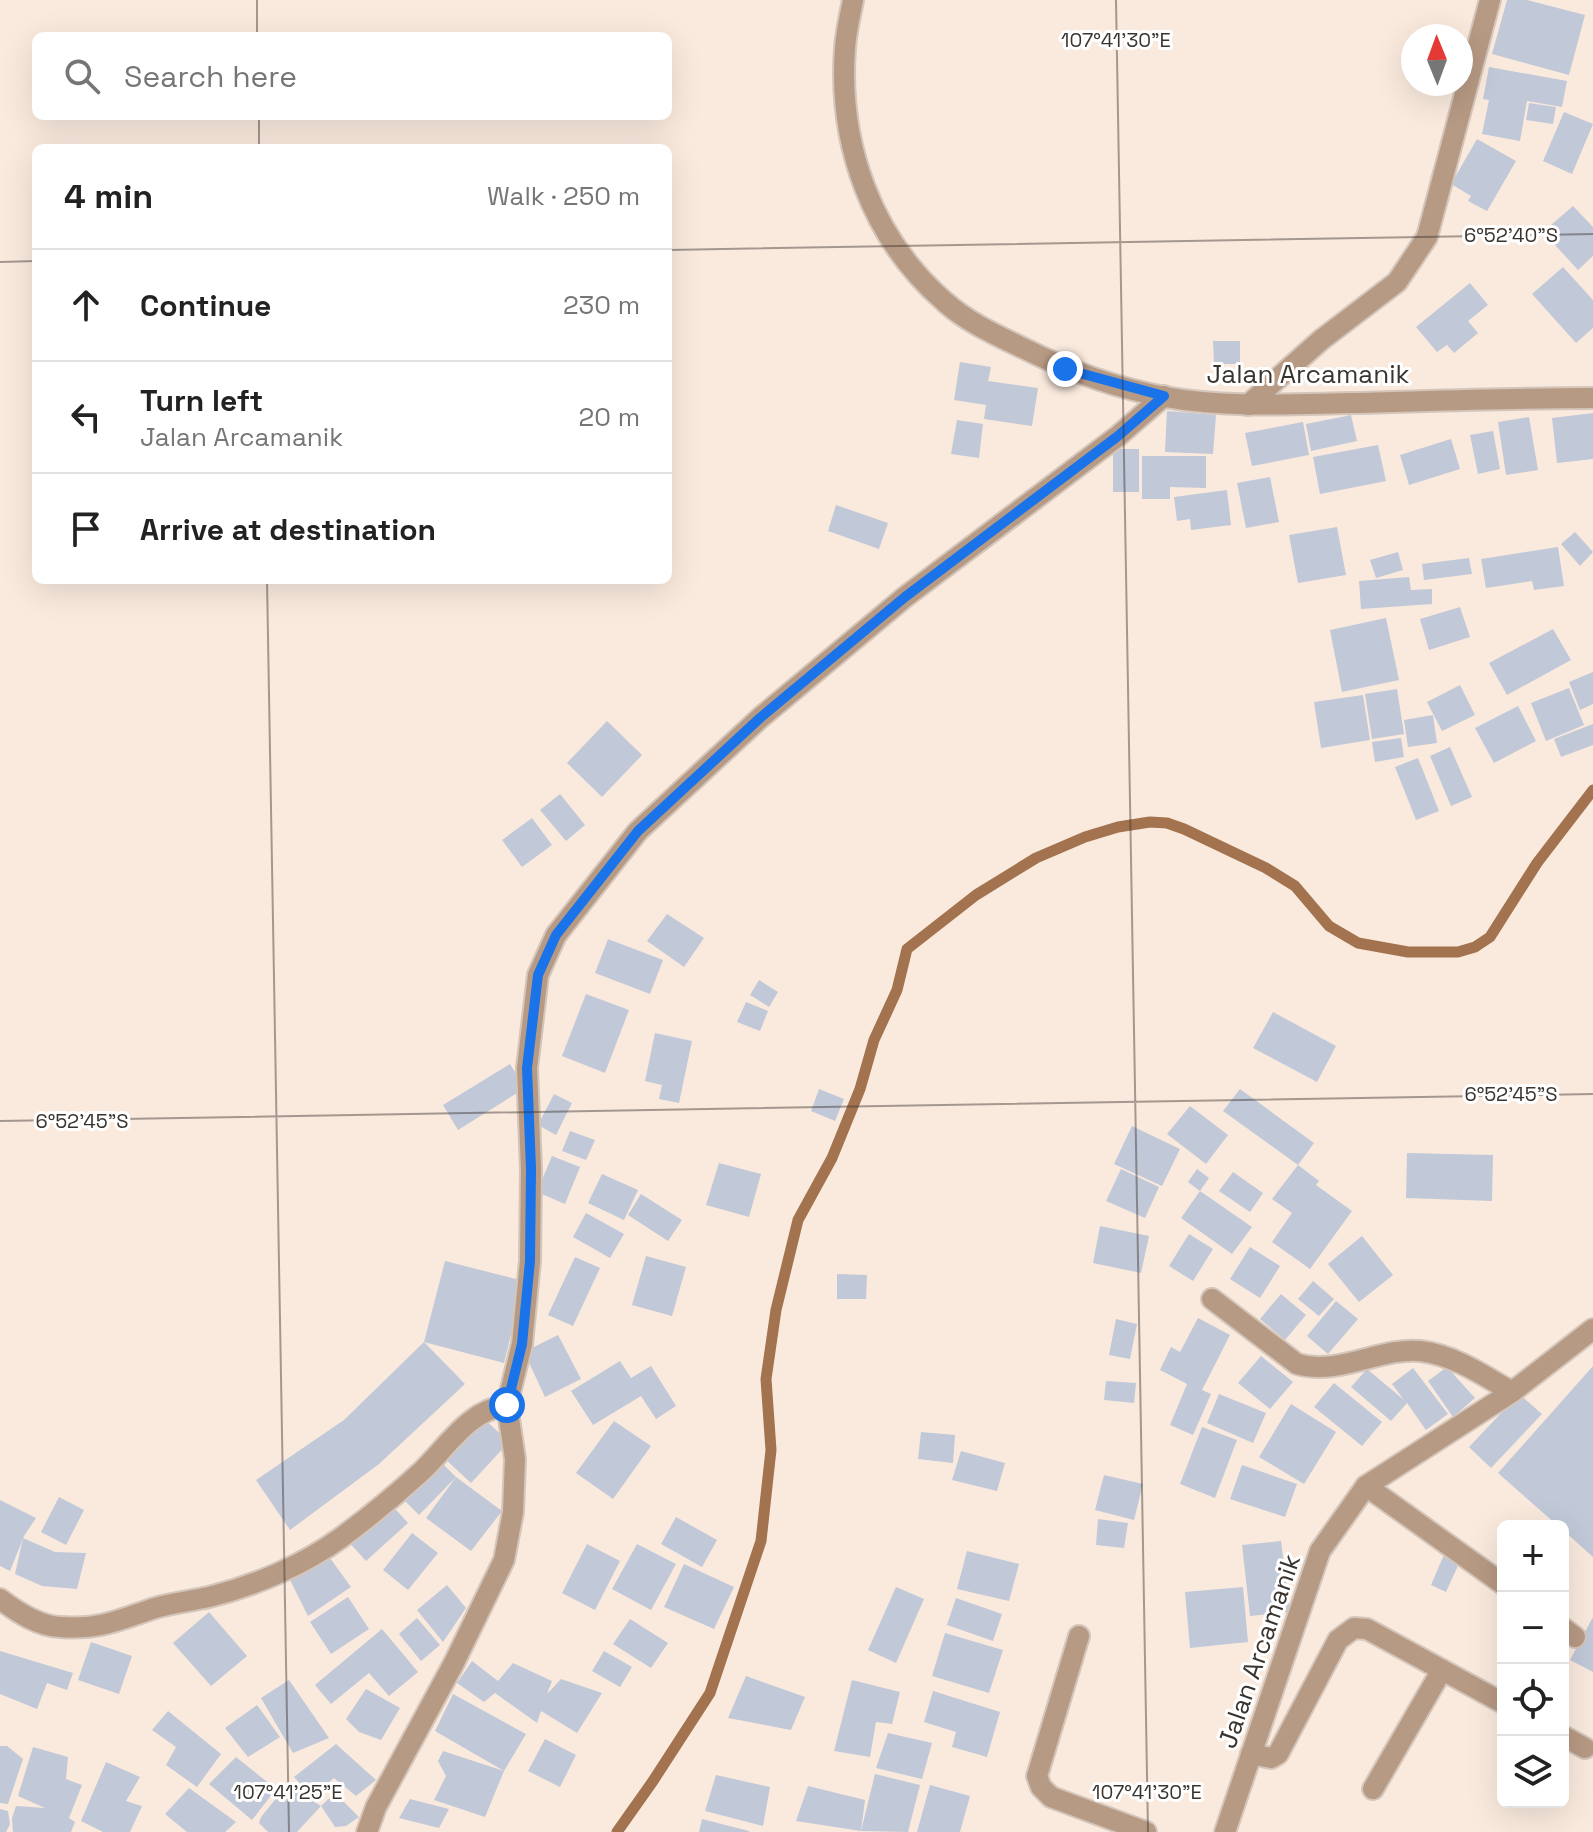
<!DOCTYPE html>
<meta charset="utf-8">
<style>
body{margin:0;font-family:"Space Grotesk",sans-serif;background:#f6f6f6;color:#222}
.controls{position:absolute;right:24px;bottom:24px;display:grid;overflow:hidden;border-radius:12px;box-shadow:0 8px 32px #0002}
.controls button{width:72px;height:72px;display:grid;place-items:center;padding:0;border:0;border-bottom:2px solid #e0e0e0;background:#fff;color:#222;font:40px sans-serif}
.compass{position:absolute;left:1401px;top:24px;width:72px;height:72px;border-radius:50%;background:#fff;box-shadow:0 8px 32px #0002;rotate:359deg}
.stop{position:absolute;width:24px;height:24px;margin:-18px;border:6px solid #1a73e8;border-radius:50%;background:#fff}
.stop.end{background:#1a73e8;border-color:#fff;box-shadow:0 2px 8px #0008}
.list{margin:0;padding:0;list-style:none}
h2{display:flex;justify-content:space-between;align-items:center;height:104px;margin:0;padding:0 32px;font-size:34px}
h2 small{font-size:26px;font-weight:400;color:#767676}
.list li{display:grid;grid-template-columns:52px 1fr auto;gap:24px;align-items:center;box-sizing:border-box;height:112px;padding:0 32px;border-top:2px solid #e0e0e0}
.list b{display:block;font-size:30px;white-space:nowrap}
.list p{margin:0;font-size:26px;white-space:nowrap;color:#767676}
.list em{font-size:26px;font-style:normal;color:#767676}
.icon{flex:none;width:44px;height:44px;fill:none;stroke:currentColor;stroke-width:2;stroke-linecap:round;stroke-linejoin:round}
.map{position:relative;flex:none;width:1593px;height:1832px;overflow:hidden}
.search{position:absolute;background:#fff;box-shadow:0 8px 32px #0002;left:32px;top:32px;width:640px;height:88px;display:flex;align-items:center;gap:20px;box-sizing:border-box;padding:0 28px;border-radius:12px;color:#767676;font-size:30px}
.panel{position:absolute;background:#fff;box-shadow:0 8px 32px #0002;left:32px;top:144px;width:640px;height:440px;border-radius:12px}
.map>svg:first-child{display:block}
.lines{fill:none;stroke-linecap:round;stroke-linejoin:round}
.stream{stroke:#a2734e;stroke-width:11}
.building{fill:#c1c8d8}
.service-casing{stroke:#d4c6bb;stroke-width:24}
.minor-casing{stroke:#d4c6bb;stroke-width:24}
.tertiary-casing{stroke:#d4c6bb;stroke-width:24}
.service{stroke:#b79a84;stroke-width:20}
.minor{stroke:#b79a84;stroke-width:20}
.tertiary{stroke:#b79a84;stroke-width:20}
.route{stroke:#1a73e8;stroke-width:10}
.ticks{fill:none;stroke:#3a342f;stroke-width:2;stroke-opacity:0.45}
.labels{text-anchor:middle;stroke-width:6;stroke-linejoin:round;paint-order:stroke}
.street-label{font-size:26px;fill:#3a342f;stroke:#fff}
.ticks-label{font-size:20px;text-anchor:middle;fill:#3a342f;stroke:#fff;stroke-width:6;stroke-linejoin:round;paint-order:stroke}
</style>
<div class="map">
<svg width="1593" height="1832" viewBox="0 0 1593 1832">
<rect width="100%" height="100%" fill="#faeade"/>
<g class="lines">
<polyline class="stream" points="617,1832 653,1781 710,1693 761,1541 771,1450 766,1379 776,1310 798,1220 832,1158 860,1089 874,1040 897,990 907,949 976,895 1036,858 1085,837 1118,827 1150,822 1167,823 1184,829 1266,868 1295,886 1329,926 1358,943 1408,952 1458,952 1475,947 1490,937 1537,863 1593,790"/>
</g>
<g class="building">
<polygon points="1507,0 1527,0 1585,15 1569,75 1492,54"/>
<polygon points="1489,67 1567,81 1562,107 1527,101 1520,141 1482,134 1489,100 1483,99"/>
<polygon points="1529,103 1556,107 1553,124 1526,120"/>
<polygon points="1564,112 1593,124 1572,174 1543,161"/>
<polygon points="1477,139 1516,161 1487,211 1468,201 1471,196 1451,184"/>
<polygon points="1573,206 1593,227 1593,256 1578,270 1543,232"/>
<polygon points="1563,267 1593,300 1593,328 1576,343 1532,294"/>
<polygon points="1470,283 1488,305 1468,321 1478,333 1454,353 1447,345 1437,352 1416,327"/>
<polygon points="1213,341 1240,341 1240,364 1214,364"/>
<polygon points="960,362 991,367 988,381 1038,388 1032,426 984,419 986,405 954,400"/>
<polygon points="1167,411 1216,415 1213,454 1165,452"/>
<polygon points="1593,413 1593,459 1557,463 1552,418"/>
<polygon points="1351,415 1357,441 1311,451 1306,424"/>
<polygon points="1529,417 1538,470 1506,475 1498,422"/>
<polygon points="957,420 983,424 979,458 951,454"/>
<polygon points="1303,422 1309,455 1252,466 1245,433"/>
<polygon points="1493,431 1500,469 1478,474 1470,435"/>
<polygon points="1451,439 1460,469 1409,485 1400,455"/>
<polygon points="1378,445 1386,481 1320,494 1313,457"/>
<rect x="1113" y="449" width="26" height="43"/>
<polygon points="1142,456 1206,456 1206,488 1170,487 1170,499 1142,499"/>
<polygon points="1270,477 1279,522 1246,528 1237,483"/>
<polygon points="1227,490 1231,525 1191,530 1190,519 1177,521 1174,497"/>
<polygon points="836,505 888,523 879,549 828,531"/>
<polygon points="1337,527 1346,575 1298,583 1289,535"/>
<polygon points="1575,532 1593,552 1580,566 1561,544"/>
<polygon points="1558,547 1564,586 1534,590 1532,581 1486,588 1481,559"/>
<polygon points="1398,552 1403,570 1376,578 1370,560"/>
<polygon points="1469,558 1472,574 1424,580 1422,564"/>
<polygon points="1409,577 1411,590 1432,589 1432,604 1361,609 1359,581"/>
<polygon points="1460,607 1470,637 1429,650 1420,619"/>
<polygon points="1386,618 1399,680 1342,692 1330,630"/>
<polygon points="1553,629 1571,660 1507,695 1489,663"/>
<polygon points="1593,672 1593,704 1580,710 1569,682"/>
<polygon points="1460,685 1475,715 1442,731 1427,702"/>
<polygon points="1569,688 1584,725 1546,741 1531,703"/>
<polygon points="1397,689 1404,734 1372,739 1365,694"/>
<polygon points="1363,695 1370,740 1321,748 1314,702"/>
<polygon points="1518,706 1536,741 1494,763 1475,728"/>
<polygon points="1433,715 1437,743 1408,747 1404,720"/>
<polygon points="607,721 642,755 602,797 567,763"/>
<polygon points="1593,724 1593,745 1561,757 1554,739"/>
<polygon points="1401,738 1404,757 1375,762 1372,742"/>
<polygon points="1450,747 1472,797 1451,806 1430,756"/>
<polygon points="1418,758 1439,811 1416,820 1395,767"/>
<polygon points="560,794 585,825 566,841 540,810"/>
<polygon points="532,818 552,845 522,867 502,840"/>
<polygon points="667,914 704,938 684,967 647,941"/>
<polygon points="608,939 663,960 650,994 595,973"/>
<polygon points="759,980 778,992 769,1007 750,995"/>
<polygon points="586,994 629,1010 605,1073 562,1056"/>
<polygon points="746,1002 768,1011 760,1031 737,1022"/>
<polygon points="1273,1012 1336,1046 1317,1082 1253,1048"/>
<polygon points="655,1033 692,1041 679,1103 659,1099 662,1085 645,1081"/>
<polygon points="510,1064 525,1088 458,1130 443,1105"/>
<polygon points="819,1089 844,1099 835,1121 811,1111"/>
<polygon points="1240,1089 1314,1143 1298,1165 1223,1111"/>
<polygon points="554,1094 572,1103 556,1135 538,1125"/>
<polygon points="1190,1106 1228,1135 1206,1164 1167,1134"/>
<polygon points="1132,1126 1180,1149 1162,1186 1114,1164"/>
<polygon points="570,1131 595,1140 586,1160 562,1151"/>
<polygon points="1407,1153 1493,1155 1492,1201 1406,1198"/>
<polygon points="552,1156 580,1167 565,1204 537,1192"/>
<polygon points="719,1163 761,1174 749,1217 706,1205"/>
<polygon points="1298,1165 1319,1181 1316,1185 1352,1211 1310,1269 1272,1242 1292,1213 1272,1199"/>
<polygon points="1121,1169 1159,1187 1145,1218 1106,1201"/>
<polygon points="1197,1169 1209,1178 1200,1191 1252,1227 1232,1254 1181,1218 1200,1191 1188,1182"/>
<polygon points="1233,1172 1263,1193 1250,1212 1219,1191"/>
<polygon points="602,1174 638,1190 624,1220 588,1203"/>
<polygon points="641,1194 682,1220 668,1241 628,1215"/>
<polygon points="586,1213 624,1234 610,1258 573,1237"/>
<polygon points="1100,1226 1149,1236 1141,1273 1093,1263"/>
<polygon points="1189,1234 1213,1249 1193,1281 1169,1266"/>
<polygon points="1362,1236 1393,1275 1359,1302 1328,1264"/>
<polygon points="1250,1247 1280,1266 1260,1298 1230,1279"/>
<polygon points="646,1256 686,1267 672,1316 632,1305"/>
<polygon points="575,1257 600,1268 573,1326 548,1315"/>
<polygon points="445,1261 524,1281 504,1363 424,1342"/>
<polygon points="837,1274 867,1275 866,1299 837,1299"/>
<polygon points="1313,1281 1334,1299 1319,1316 1298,1299"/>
<polygon points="1281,1294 1306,1315 1285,1340 1260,1319"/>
<polygon points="1336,1301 1358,1319 1328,1354 1307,1336"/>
<polygon points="1198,1318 1230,1335 1202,1390 1211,1394 1193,1435 1170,1425 1187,1384 1160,1370 1171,1347 1180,1352"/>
<polygon points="1116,1319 1137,1324 1130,1359 1109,1355"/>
<polygon points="558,1335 581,1379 545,1397 524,1352"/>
<polygon points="424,1342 465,1384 379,1464 290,1530 256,1480 344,1420"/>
<polygon points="1261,1356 1293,1382 1270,1409 1238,1383"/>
<polygon points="620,1361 631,1378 651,1366 676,1406 656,1419 641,1396 593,1425 571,1391"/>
<polygon points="1593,1366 1593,1557 1563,1530 1563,1526 1558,1526 1498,1473"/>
<polygon points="1447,1367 1475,1398 1453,1417 1428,1381"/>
<polygon points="1413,1368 1448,1414 1426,1430 1407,1403 1391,1421 1351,1387 1367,1369 1404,1400 1392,1384"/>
<polygon points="1106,1381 1136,1383 1134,1403 1104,1400"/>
<polygon points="1334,1383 1382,1422 1362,1446 1314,1407"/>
<polygon points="1219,1394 1266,1413 1253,1443 1207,1423"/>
<polygon points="1519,1394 1542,1414 1491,1468 1469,1447"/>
<polygon points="1291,1404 1336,1432 1304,1484 1259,1457"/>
<polygon points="481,1416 509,1442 471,1483 443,1457"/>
<polygon points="614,1421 651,1446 613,1499 576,1473"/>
<polygon points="1202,1427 1237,1440 1215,1498 1180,1484"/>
<polygon points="921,1432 955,1435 953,1463 918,1459"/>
<polygon points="961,1451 1005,1463 997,1491 952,1480"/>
<polygon points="439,1460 456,1477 419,1515 403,1499"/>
<polygon points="1242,1465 1297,1484 1285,1517 1230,1499"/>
<polygon points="1104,1475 1143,1484 1134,1520 1095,1510"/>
<polygon points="456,1477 502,1511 471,1551 426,1518"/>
<polygon points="59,1497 84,1510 66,1545 41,1532"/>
<polygon points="0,1500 36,1518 24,1536 10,1571 0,1566"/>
<polygon points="389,1502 408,1523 366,1561 346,1539"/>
<polygon points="676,1517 717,1540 702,1567 661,1544"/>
<polygon points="1098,1519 1128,1523 1124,1548 1096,1545"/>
<polygon points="412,1533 438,1553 408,1590 383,1570"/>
<polygon points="23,1538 55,1552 86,1553 77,1589 42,1586 15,1574"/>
<polygon points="1281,1541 1290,1612 1250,1616 1242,1545"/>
<polygon points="587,1544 620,1561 595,1610 562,1593"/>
<polygon points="637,1544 676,1564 651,1610 612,1589"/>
<polygon points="1446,1550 1462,1557 1446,1592 1431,1585"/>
<polygon points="325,1551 351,1587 308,1616 287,1574"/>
<polygon points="967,1551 1019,1564 1009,1601 957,1589"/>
<polygon points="684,1564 734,1587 714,1629 664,1607"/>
<polygon points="447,1585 466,1608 443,1642 417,1610"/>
<polygon points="896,1587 924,1599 896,1663 868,1650"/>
<polygon points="1243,1587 1248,1642 1190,1648 1185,1592"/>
<polygon points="348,1597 369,1629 331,1654 310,1622"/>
<polygon points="956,1598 1002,1614 993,1641 947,1625"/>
<polygon points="209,1612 247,1656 211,1686 173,1643"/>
<polygon points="1593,1617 1593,1672 1570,1660"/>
<polygon points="417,1618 440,1645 421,1661 399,1634"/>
<polygon points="630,1619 668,1643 651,1668 613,1644"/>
<polygon points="382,1629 418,1672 389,1696 369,1673 331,1704 315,1685"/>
<polygon points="945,1633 1003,1650 989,1693 932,1676"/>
<polygon points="91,1642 132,1656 119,1694 78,1680"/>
<polygon points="0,1651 73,1673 67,1690 47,1683 37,1709 0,1694"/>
<polygon points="604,1651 632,1667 620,1687 592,1671"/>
<polygon points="472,1661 498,1681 513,1663 552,1681 547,1694 561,1679 602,1693 577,1733 541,1711 537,1723 495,1693 484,1702 457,1683"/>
<polygon points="746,1676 805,1697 791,1730 728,1718"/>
<polygon points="289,1680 329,1738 293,1753 261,1698"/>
<polygon points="852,1680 900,1692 892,1724 876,1722 870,1757 834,1751"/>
<polygon points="366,1689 400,1708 381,1740 359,1732 346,1719"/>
<polygon points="933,1691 1000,1712 987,1757 952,1747 956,1732 924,1722"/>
<polygon points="453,1694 526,1734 504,1771 435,1731"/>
<polygon points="257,1705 280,1737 248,1757 225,1728"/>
<polygon points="168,1711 221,1754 197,1787 166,1765 176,1747 152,1730"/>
<polygon points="888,1733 932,1743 922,1779 876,1768"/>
<polygon points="545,1739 576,1755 560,1787 528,1771"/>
<polygon points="336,1744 376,1780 356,1796 334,1778 313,1797 294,1777"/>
<polygon points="0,1746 7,1746 23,1759 8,1804 0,1803"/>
<polygon points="33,1747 68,1757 66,1779 82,1785 69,1818 75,1822 71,1832 13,1832 12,1818 16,1806 45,1808 18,1796"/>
<polygon points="443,1751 504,1771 485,1817 434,1800 446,1776 438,1761"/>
<polygon points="236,1757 276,1789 252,1820 209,1784"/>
<polygon points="106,1762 140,1777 126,1801 142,1806 130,1832 103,1832 81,1821"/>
<polygon points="875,1774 920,1785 908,1832 861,1831"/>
<polygon points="716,1775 770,1787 763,1826 705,1811"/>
<polygon points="287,1785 321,1806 297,1832 268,1832 259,1823 261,1817"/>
<polygon points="930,1785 970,1796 960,1832 917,1832"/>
<polygon points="808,1786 865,1800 861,1831 796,1821"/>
<polygon points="189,1788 236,1822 225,1832 187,1832 165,1814"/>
<polygon points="335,1793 359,1817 346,1826 335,1827 321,1806"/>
<polygon points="410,1799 449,1809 439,1828 399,1818"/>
<polygon points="0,1809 8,1811 10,1824 6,1832 0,1832"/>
<polygon points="702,1819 749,1831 749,1832 699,1832"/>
</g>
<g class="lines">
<g class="service-casing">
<g id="service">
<polyline points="1366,1486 1503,1584"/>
<polyline points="1563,1628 1575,1637"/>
</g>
</g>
<g class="minor-casing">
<g id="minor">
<polyline points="1248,405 1321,340 1397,282 1427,237 1490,0"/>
<path d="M1212 1299 1297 1364C1340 1376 1380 1347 1420 1351 1454 1355 1483 1375 1512 1392"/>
<path d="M0 1599C17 1612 38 1626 60 1627 100 1630 119 1620 155 1608 172 1603 191 1601 209 1597 254 1586 304 1565 342 1537 369 1517 397 1494 422 1471 448 1446 469 1410 507 1405"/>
<polyline points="1079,1636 1037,1776 1041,1787 1051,1797 1146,1832"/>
<polyline points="1563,1736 1585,1748"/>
<polyline points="1251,1754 1271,1758 1278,1754 1338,1640 1354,1628 1367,1629 1503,1703"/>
<polyline points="1373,1789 1442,1670"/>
<polyline points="367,1832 376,1807 454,1663 504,1560 513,1512 515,1459 507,1405 522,1344 530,1261 531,1169 527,1068 538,975 556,935 638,831 760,718 905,597 1118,436 1164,396"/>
</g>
</g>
<g class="tertiary-casing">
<g id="tertiary">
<path d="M853 0C850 16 846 32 845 48 838 144 871 238 945 302 967 322 996 335 1023 348 1067 370 1116 388 1165 397 1226 408 1290 404 1352 403 1432 401 1512 398 1593 398"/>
<polyline points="1225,1832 1320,1551 1366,1486 1512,1392 1593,1329"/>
</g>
</g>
<use href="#service" class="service"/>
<use href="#minor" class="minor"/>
<use href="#tertiary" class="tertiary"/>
</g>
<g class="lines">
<polyline class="route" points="507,1405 522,1344 530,1261 531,1169 527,1068 538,975 556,935 638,831 760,718 905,597 1118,436 1164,396 1065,369"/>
</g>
<path class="ticks" d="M257 0V36M1116 0 1148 1832M259 116V148M668 250 1593 234M0 262 36 261M267 580 289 1832M0 1121 1593 1094"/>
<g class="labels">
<g class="street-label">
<text x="1308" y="383">Jalan Arcamanik</text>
<text transform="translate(1259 1651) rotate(-71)" y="9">Jalan Arcamanik</text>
</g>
</g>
<g class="ticks-label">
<text x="1116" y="47">107°41'30"E</text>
<text x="1511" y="242">6°52'40"S</text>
<text x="1511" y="1101">6°52'45"S</text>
<text x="82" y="1128">6°52'45"S</text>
<text x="288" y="1799">107°41'25"E</text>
<text x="1147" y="1799">107°41'30"E</text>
</g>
</svg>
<div class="controls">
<button>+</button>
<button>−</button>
<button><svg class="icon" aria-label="locate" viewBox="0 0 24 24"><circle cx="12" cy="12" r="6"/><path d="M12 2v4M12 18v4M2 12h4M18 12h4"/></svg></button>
<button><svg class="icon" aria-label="layers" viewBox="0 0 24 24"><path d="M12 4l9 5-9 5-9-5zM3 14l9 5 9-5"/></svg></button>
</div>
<svg class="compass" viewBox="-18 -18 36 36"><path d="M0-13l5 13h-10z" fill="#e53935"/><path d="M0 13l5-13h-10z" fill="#767676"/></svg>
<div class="stop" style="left:507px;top:1405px"></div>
<div class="stop end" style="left:1065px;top:369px"></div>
<div class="search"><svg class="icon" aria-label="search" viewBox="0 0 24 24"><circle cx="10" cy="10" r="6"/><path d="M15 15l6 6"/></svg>Search here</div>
<section class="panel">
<h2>4 min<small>Walk · 250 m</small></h2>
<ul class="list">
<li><svg class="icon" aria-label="ahead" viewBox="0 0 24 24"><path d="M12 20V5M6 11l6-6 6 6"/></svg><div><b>Continue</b></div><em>230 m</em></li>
<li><svg class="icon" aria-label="left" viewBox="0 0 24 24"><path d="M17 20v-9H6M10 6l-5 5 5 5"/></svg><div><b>Turn left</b><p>Jalan Arcamanik</p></div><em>20 m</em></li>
<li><svg class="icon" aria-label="arrive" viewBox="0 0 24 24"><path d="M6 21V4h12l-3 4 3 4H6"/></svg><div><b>Arrive at destination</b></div></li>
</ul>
</section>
</div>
